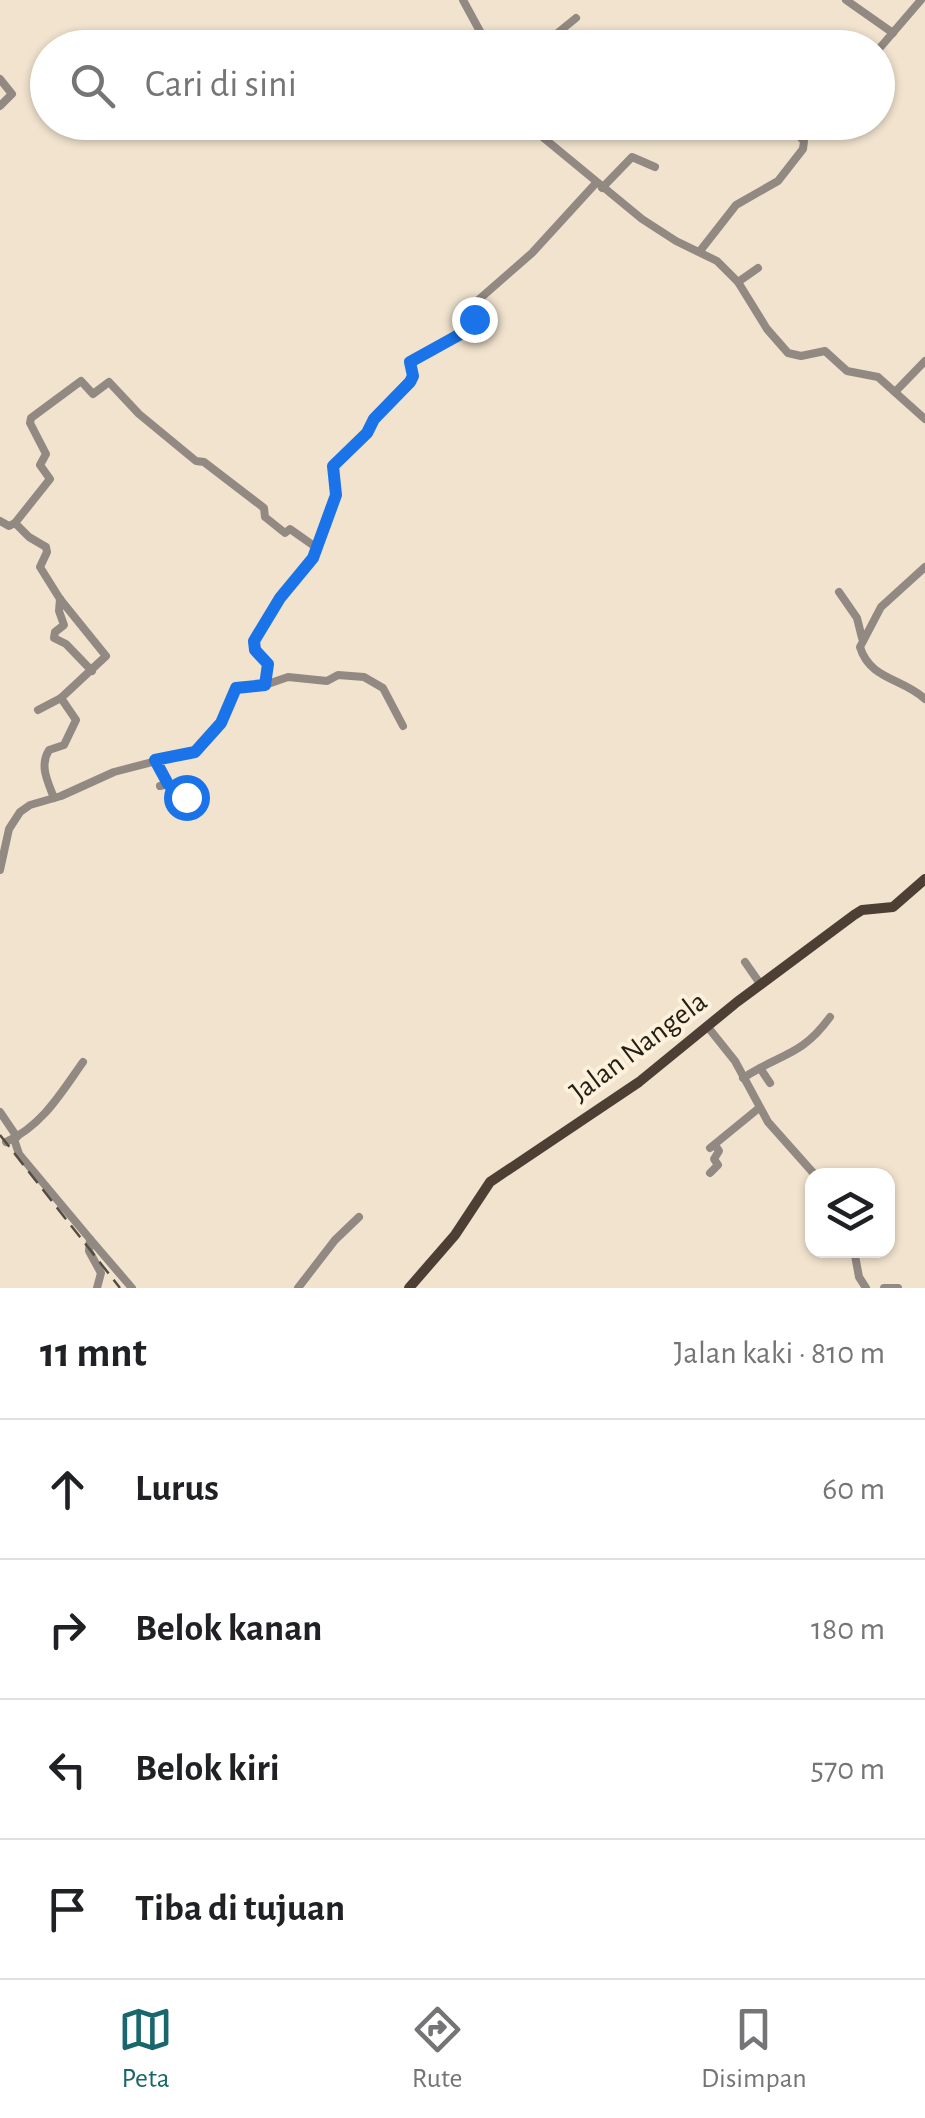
<!DOCTYPE html>
<html lang="id">
<meta charset="utf-8">
<style>
body{margin:0;font-family:"Alegreya Sans",sans-serif;background:#f2f2f2;color:#202124}
.controls{position:absolute;right:30px;bottom:30px;display:grid;overflow:hidden;border-radius:20px;box-shadow:0 2px 8px #0004}
.controls button{width:90px;height:90px;display:grid;place-items:center;padding:0;border:0;border-bottom:2px solid #e0e0e0;background:#fff;color:#202124;font:50px sans-serif}
.stop{position:absolute;width:30px;height:30px;margin:-22px;border:8px solid #1a73e8;border-radius:50%;background:#fff}
.stop.end{background:#1a73e8;border-color:#fff;box-shadow:0 2px 10px #0008}
.list{margin:0;padding:0;list-style:none}
h2{display:flex;justify-content:space-between;align-items:center;height:130px;margin:0;padding:0 40px;font-size:42px}
h2 small{font-size:32px;font-weight:400;color:#757577}
.list li{display:grid;grid-template-columns:65px 1fr auto;gap:30px;align-items:center;box-sizing:border-box;height:140px;padding:0 40px;border-top:2px solid #e0e0e0}
.list b{display:block;font-size:38px;white-space:nowrap}
.list em{font-size:32px;font-style:normal;color:#757577}
.icon{flex:none;width:55px;height:55px;fill:none;stroke:currentColor;stroke-width:2;stroke-linecap:round;stroke-linejoin:round}
.map{position:relative;flex:none;width:925px;height:1288px;overflow:hidden}
.search{position:absolute;background:#fff;box-shadow:0 2px 8px #0004;left:30px;right:30px;top:30px;height:110px;display:flex;align-items:center;gap:25px;box-sizing:border-box;padding:0 35px;border-radius:55px;color:#757577;font-size:38px}
.sheet{height:690px;background:#fff}
nav{display:flex;justify-content:space-around;align-items:center;box-sizing:border-box;height:140px;border-top:2px solid #e0e0e0;background:#fff;font-size:28px;color:#757577}
nav a{display:grid;justify-items:center;gap:5px}
nav .on{color:#19676c}
.map>svg:first-child{display:block}
.lines{fill:none;stroke-linecap:round;stroke-linejoin:round}
.minor{stroke:#928982;stroke-width:8}
.major{stroke:#4e3f35;stroke-width:10}
.rail{stroke:#544d42;stroke-width:2.5;stroke-dasharray:15 8;stroke-linecap:butt}
.route{stroke:#1a73e8;stroke-width:12}
.labels{text-anchor:middle;stroke-width:8;stroke-linejoin:round;paint-order:stroke}
.street-label{font-size:30px;fill:#231e16;stroke:#fef1db}
</style>
<div class="map">
<svg width="925" height="1288" viewBox="0 0 925 1288">
<rect width="100%" height="100%" fill="#f1e3ce"/>
<g class="lines">
<g class="minor">
<polyline points="463,0 482,35 496,48"/>
<polyline points="846,0 893,33"/>
<polyline points="539,48 576,18"/>
<polyline points="878,50 921,0"/>
<polyline points="0,79 12,94 0,106"/>
<polyline points="535,122 534,130 642,219 676,241 717,261 738,282 767,329 788,353 801,356 825,351 847,371 878,377 925,419"/>
<polyline points="602,188 632,157 655,167"/>
<polyline points="700,251 736,205 778,181 803,149 804,141 793,130 797,122"/>
<polyline points="738,282 758,268"/>
<polyline points="895,392 925,361"/>
<polyline points="0,521 9,526 15,523"/>
<path d="M925 567 881 607 860 647C870 680 903 678 925 699"/>
<polyline points="839,592 857,618 862,638"/>
<polyline points="60,599 59,611 64,625 55,632 54,638 66,644 92,671"/>
<polyline points="265,685 288,677 327,681 338,675 364,677 383,688 403,726"/>
<polyline points="38,710 61,698"/>
<polyline points="155,760 168,784 160,786"/>
<polyline points="168,784 181,790 195,815"/>
<path d="M54 798C48 782 39 766 49 750L64 745 76 720 61 698 106 656 60 599 40 567 47 552 46 547 29 537 15 523 50 479 40 465 46 454 30 423 31 418 81 381 93 394 109 382 139 414 196 461 204 462 264 508 265 517 285 533 290 529 317 548"/>
<polyline points="0,870 9,829 20,812 30,805 61,796 114,772 195,751 221,723 236,688 265,685 268,664 255,650 254,641 280,598 315,553 335,495 333,466 367,433 374,419 409,382 413,376 411,362 468,328 473,322 471,311 476,302 532,253 596,183"/>
<polyline points="745,962 761,985"/>
<polyline points="707,1026 735,1061 768,1122 816,1176"/>
<polyline points="760,1068 770,1083"/>
<path d="M743 1078C781 1053 801 1057 830 1017"/>
<polyline points="0,1112 17,1137"/>
<polyline points="14,1139 19,1154 90,1239 89,1251 101,1273 97,1288"/>
<path d="M6 1142C42 1126 61 1093 83 1062"/>
<polyline points="710,1148 759,1108"/>
<polyline points="710,1173 718,1165 714,1159 719,1151 715,1145"/>
<polyline points="90,1239 132,1288"/>
<polyline points="854,1250 859,1277 866,1288"/>
<polyline points="298,1288 335,1240 359,1217"/>
<polyline points="884,1288 898,1288"/>
</g>
<polyline class="major" points="409,1288 455,1235 490,1182 639,1082 737,1002 854,915 862,910 893,907 925,879"/>
<polyline class="rail" points="0,1135 120,1288"/>
</g>
<g class="lines">
<polyline class="route" points="186,797 181,790 168,784 155,760 195,752 221,723 236,688 265,685 268,664 255,650 254,641 280,598 313,558 336,495 333,466 367,433 374,419 410,382 413,376 410,362 466,331 474,319"/>
</g>
<g class="labels">
<g class="street-label">
<text transform="translate(638 1046) rotate(-37)" y="10">Jalan Nangela</text>
</g>
</g>
</svg>
<div class="controls">
<button><svg class="icon" aria-label="layers" viewBox="0 0 24 24"><path d="M12 4l9 5-9 5-9-5zM3 14l9 5 9-5"/></svg></button>
</div>
<div class="stop" style="left:186px;top:797px"></div>
<div class="stop end" style="left:474px;top:319px"></div>
<div class="search"><svg class="icon" aria-label="search" viewBox="0 0 24 24"><circle cx="10" cy="10" r="6"/><path d="M15 15l6 6"/></svg>Cari di sini</div>
</div>
<section class="sheet">
<h2>11 mnt<small>Jalan kaki · 810 m</small></h2>
<ul class="list">
<li><svg class="icon" aria-label="ahead" viewBox="0 0 24 24"><path d="M12 20V5M6 11l6-6 6 6"/></svg><div><b>Lurus</b></div><em>60 m</em></li>
<li><svg class="icon" aria-label="right" viewBox="0 0 24 24"><path d="M7 20v-9h11M14 6l5 5-5 5"/></svg><div><b>Belok kanan</b></div><em>180 m</em></li>
<li><svg class="icon" aria-label="left" viewBox="0 0 24 24"><path d="M17 20v-9H6M10 6l-5 5 5 5"/></svg><div><b>Belok kiri</b></div><em>570 m</em></li>
<li><svg class="icon" aria-label="arrive" viewBox="0 0 24 24"><path d="M6 21V4h12l-3 4 3 4H6"/></svg><div><b>Tiba di tujuan</b></div></li>
</ul>
</section>
<nav>
<a class="on"><svg class="icon" aria-label="map" viewBox="0 0 24 24"><path d="M3 6l6-2 6 2 6-2v14l-6 2-6-2-6 2zM9 4v14M15 6v14"/></svg>Peta</a>
<a><svg class="icon" aria-label="directions" viewBox="0 0 24 24"><path d="M12 3l9 9-9 9-9-9zM9 14v-3h6M13 9l2 2-2 2"/></svg>Rute</a>
<a><svg class="icon" aria-label="saved" viewBox="0 0 24 24"><path d="M7 4h10v16l-5-4-5 4z"/></svg>Disimpan</a>
</nav>
